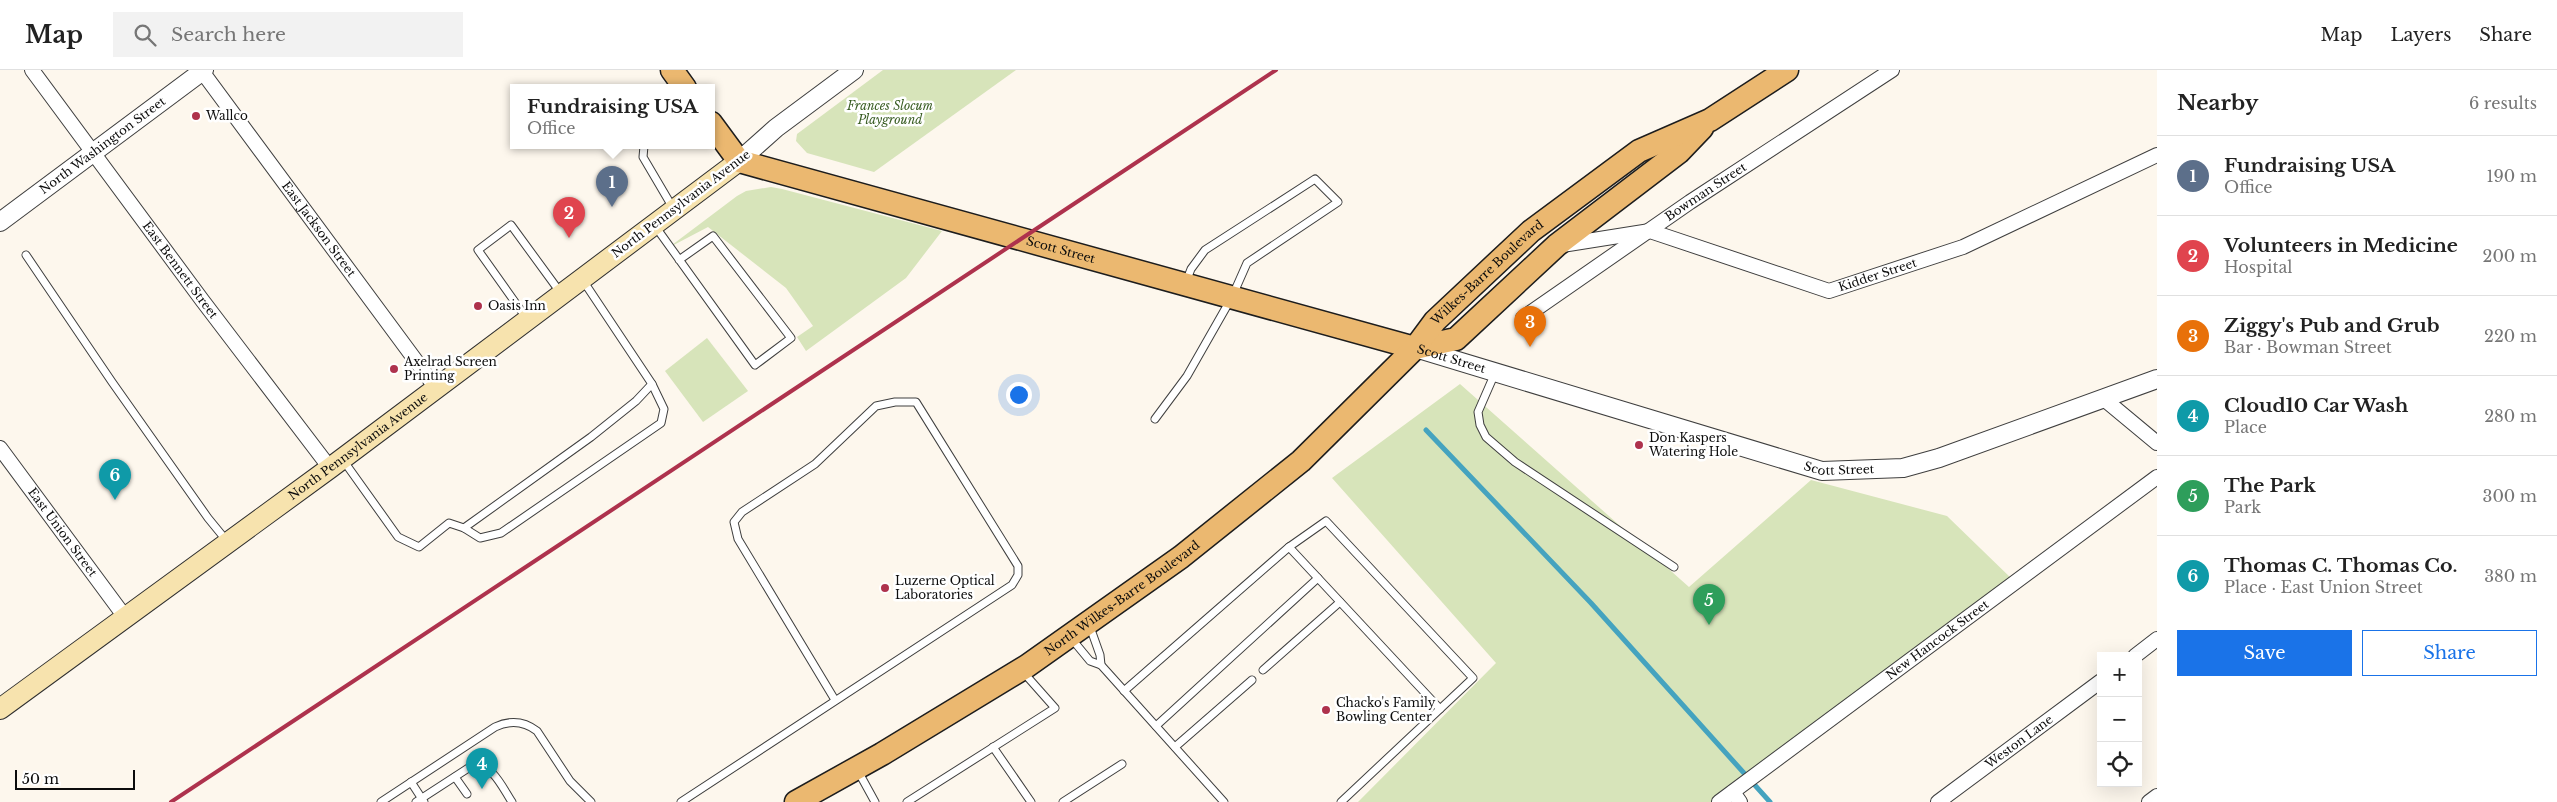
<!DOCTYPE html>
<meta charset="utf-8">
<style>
body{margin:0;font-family:"Libre Baskerville",serif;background:#f2f2f2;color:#222}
.controls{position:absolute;right:15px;bottom:15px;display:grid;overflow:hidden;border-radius:0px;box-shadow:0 5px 20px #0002}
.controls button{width:45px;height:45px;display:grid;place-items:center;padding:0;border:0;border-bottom:1px solid #e0e0e0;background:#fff;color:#222;font:25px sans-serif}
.scale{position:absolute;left:15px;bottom:12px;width:120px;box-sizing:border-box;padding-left:5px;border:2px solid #0c0c0c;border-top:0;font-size:14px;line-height:18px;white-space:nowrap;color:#0c0c0c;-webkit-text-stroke:4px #fff;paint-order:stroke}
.you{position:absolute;left:1018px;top:324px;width:18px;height:18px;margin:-12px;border:4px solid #fff;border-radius:50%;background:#1a73e8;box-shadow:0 0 0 8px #1a73e833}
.badge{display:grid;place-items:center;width:32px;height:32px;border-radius:50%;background:#1a73e8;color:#fff;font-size:16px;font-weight:700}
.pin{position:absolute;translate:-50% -41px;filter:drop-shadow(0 1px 2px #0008)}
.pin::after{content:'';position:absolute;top:26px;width:18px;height:15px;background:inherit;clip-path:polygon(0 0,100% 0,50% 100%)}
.popup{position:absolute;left:510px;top:14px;width:205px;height:65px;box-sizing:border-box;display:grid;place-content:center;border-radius:0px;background:#fff;filter:drop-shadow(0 1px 4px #0005);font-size:16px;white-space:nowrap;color:#767676}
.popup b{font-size:19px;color:#222}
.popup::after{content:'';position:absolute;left:50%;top:100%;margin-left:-10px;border:10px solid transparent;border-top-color:#fff}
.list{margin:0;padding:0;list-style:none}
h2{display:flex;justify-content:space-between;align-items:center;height:65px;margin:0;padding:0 20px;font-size:21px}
h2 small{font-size:16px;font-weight:400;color:#767676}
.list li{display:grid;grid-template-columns:32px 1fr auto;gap:15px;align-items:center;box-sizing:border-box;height:80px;padding:0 20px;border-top:1px solid #e0e0e0}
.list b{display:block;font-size:19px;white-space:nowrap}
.list p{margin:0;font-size:16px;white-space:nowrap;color:#767676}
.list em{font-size:16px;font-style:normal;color:#767676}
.actions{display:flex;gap:10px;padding:15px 20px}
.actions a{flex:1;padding:11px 0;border:1px solid #1a73e8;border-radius:0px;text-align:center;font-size:18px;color:#1a73e8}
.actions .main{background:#1a73e8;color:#fff}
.icon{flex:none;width:28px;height:28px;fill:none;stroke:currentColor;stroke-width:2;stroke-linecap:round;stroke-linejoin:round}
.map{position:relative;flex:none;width:2157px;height:732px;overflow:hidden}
header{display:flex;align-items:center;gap:30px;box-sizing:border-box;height:70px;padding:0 25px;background:#fff;border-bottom:1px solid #e0e0e0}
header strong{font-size:24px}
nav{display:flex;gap:28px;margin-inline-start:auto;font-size:18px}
.search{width:350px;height:45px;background:#f2f2f2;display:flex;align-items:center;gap:12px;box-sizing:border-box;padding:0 18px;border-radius:0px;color:#767676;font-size:19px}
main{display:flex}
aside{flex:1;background:#fff}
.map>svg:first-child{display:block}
.green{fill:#d7e4ba}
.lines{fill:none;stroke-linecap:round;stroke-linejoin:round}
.stream{stroke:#45a3bf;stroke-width:5}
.service-casing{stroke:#3f3f3f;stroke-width:9}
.minor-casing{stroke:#3f3f3f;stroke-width:16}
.tertiary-casing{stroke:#3f3f3f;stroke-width:20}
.secondary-casing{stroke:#2e2e2e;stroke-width:22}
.primary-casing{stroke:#1d1d1d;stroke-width:25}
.service{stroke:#fff;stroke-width:7}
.minor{stroke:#fff;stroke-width:14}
.tertiary{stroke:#fff;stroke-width:18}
.secondary{stroke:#f7e3ae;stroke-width:20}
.primary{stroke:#ebb870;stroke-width:22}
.rail{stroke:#ae324d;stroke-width:4}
.poi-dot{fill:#ae324d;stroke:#fff;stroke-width:2}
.labels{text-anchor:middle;stroke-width:5;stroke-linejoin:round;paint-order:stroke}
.park-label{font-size:12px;font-style:italic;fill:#395d23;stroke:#fff}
.poi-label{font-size:12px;fill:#0c0c0c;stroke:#fff;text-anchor:start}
.street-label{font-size:12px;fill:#0c0c0c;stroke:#fff}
</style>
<header>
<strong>Map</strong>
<div class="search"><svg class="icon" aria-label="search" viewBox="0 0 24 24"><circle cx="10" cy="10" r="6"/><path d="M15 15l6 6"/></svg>Search here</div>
<nav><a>Map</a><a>Layers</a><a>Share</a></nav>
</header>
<main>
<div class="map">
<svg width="2157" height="732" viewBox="0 0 2157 732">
<rect width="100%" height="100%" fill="#fdf7ed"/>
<g class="green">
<polygon points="883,0 1016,0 874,102 807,83 796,71 797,64"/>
<polygon points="771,117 782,119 942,161 906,208 806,281 797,267 813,256 786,218 708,157 668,178 737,126 746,121"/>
<polygon points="707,268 748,321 703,352 665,301"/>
<polygon points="1460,314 1689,517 1811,410 1947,446 2014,511 1725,732 1358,732 1496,593 1332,408"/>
</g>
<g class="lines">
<polyline class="stream" points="1426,360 1591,533 1770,732"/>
<g class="service-casing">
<g id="service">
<polyline points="644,76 643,87 673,138"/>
<polyline points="655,156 755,295 791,268 713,166 679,190"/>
<polyline points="26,185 112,312 208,448 226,470"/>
<polyline points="527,249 478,180 511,155 560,222"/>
<polyline points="1495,303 1478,342 1480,355 1486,367 1515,392 1674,497"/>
<polyline points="1155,349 1187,306 1232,227 1247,193 1338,132 1315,109 1205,180 1191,199 1186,212"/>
<polyline points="343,390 398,467 419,477 449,453 464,458 480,468 501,463 661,353 664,339 652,314 582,209"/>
<polyline points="464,458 591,367 636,331 652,314"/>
<polyline points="1289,477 1326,451 1473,608 1440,639"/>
<polyline points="1089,554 1100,585 1101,595"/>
<polyline points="1071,568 1090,591 1101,595 1224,732"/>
<polyline points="1263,600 1340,532"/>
<polyline points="1124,621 1289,477 1440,639 1341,732"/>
<polyline points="1156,656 1318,508"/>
<polyline points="993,677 1031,732"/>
<polyline points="1175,677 1252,610"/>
<polyline points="858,701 875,732"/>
<polyline points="455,707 467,724"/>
<polyline points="411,712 424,732"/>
<path d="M381 732 495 657C510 650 524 651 537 661L570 711 591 732"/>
<path d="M416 732 473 695C493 694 502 717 512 732"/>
<polyline points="681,732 1012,515 1018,505 1018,496 916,332 895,332 876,336 815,394 742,442 734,452 738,469 835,630"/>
<polyline points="907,732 1055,638 1024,603"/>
<polyline points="1063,732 1122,694"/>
</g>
</g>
<g class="minor-casing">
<g id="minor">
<path id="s1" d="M32 0 202 230 330 398"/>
<path id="s2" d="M201 0 436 318"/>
<path id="s3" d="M1562 175 1650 161 1829 221 1963 177 2157 85"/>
<path id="s4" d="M1523 248 1690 132 1892 0"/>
<polyline points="2104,329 2157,373"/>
<path id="s5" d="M0 378 125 547"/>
<polyline points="2135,586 2157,569"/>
<polyline points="1733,722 1740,732"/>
<path id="s6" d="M1719 732 2157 407"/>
<path id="s7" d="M1938 732 2101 611"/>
<polyline points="2149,732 2157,726"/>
</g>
</g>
<g class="tertiary-casing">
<g id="tertiary">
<polyline points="739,91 776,58 854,0"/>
<path id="s8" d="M0 152 204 0"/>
<path id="s9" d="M1415 278 1822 401 1903 398 1939 388 2157 309"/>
</g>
</g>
<g class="secondary-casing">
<g id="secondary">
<path id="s10" d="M0 639 330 398 739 91"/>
</g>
</g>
<g class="primary-casing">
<g id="primary">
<polyline points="672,0 685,18"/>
<path id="s11" d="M711 53 739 91 1415 278 1456 269 1557 175 1679 82 1702 58"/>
<path id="s12" d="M796 732 882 684 1027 596 1181 487 1301 391 1415 278 1435 251 1531 161 1639 81 1710 50 1787 0"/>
</g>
</g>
<use href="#service" class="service"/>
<use href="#minor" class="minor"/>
<use href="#tertiary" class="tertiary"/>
<use href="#secondary" class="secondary"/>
<use href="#primary" class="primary"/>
<polyline class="rail" points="171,732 1276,0"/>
</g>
<g class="poi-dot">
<circle cx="196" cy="46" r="5"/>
<circle cx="478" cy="236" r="5"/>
<circle cx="394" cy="299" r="5"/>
<circle cx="1639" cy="375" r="5"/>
<circle cx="885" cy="518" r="5"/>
<circle cx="1326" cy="640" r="5"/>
</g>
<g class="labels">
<g class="park-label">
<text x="890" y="40">Frances Slocum<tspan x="890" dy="14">Playground</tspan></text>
</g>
<g class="poi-label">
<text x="206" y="50">Wallco</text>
<text x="488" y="240">Oasis Inn</text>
<text x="404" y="296">Axelrad Screen<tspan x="404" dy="14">Printing</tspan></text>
<text x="1649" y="372">Don Kaspers<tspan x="1649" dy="14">Watering Hole</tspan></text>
<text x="895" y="515">Luzerne Optical<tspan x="895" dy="14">Laboratories</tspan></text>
<text x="1336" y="637">Chacko's Family<tspan x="1336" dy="14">Bowling Center</tspan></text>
</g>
<g class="street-label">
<text dy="4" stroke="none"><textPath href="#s8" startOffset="128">North Washington Street</textPath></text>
<text dy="4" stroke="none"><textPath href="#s4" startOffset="222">Bowman Street</textPath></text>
<text transform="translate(681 134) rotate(-37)" y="4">North Pennsylvania Avenue</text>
<text dy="4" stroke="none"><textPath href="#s2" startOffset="198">East Jackson Street</textPath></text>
<text dy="4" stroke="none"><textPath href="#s11" startOffset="381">Scott Street</textPath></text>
<text dy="4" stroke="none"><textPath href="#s1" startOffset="249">East Bennett Street</textPath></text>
<text dy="4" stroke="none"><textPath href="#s12" startOffset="876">Wilkes-Barre Boulevard</textPath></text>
<text dy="4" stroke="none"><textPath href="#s3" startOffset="329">Kidder Street</textPath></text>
<text dy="4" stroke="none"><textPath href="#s9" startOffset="38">Scott Street</textPath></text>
<text dy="4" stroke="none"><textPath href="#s10" startOffset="444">North Pennsylvania Avenue</textPath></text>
<text dy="4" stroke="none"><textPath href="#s9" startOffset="442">Scott Street</textPath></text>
<text dy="4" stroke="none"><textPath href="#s5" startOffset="105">East Union Street</textPath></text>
<text dy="4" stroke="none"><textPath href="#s12" startOffset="385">North Wilkes-Barre Boulevard</textPath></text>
<text dy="4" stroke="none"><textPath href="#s6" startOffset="272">New Hancock Street</textPath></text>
<text dy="4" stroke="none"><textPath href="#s7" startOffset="101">Weston Lane</textPath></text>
</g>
</g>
</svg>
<div class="controls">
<button>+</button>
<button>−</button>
<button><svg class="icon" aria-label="locate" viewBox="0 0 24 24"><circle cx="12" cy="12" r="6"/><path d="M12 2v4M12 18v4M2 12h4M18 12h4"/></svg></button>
</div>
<div class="scale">50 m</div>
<div class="you"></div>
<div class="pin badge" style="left:612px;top:137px;background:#5c6f8a">1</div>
<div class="popup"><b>Fundraising USA</b>Office</div>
<div class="pin badge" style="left:569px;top:168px;background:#e0444e">2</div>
<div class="pin badge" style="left:1530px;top:277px;background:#e8710a">3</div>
<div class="pin badge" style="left:482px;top:719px;background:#0f9aa8">4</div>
<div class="pin badge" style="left:1709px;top:555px;background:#2e9e5b">5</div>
<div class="pin badge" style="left:115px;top:430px;background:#0f9aa8">6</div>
</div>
<aside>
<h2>Nearby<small>6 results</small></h2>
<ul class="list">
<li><span class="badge" style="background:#5c6f8a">1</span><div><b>Fundraising USA</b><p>Office</p></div><em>190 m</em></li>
<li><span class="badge" style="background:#e0444e">2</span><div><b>Volunteers in Medicine</b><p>Hospital</p></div><em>200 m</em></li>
<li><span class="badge" style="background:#e8710a">3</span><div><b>Ziggy's Pub and Grub</b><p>Bar · Bowman Street</p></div><em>220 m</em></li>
<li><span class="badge" style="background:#0f9aa8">4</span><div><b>Cloud10 Car Wash</b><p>Place</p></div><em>280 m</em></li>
<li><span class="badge" style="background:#2e9e5b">5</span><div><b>The Park</b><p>Park</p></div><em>300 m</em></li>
<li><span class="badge" style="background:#0f9aa8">6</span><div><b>Thomas C. Thomas Co.</b><p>Place · East Union Street</p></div><em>380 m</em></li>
</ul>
<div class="actions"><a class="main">Save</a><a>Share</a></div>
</aside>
</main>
